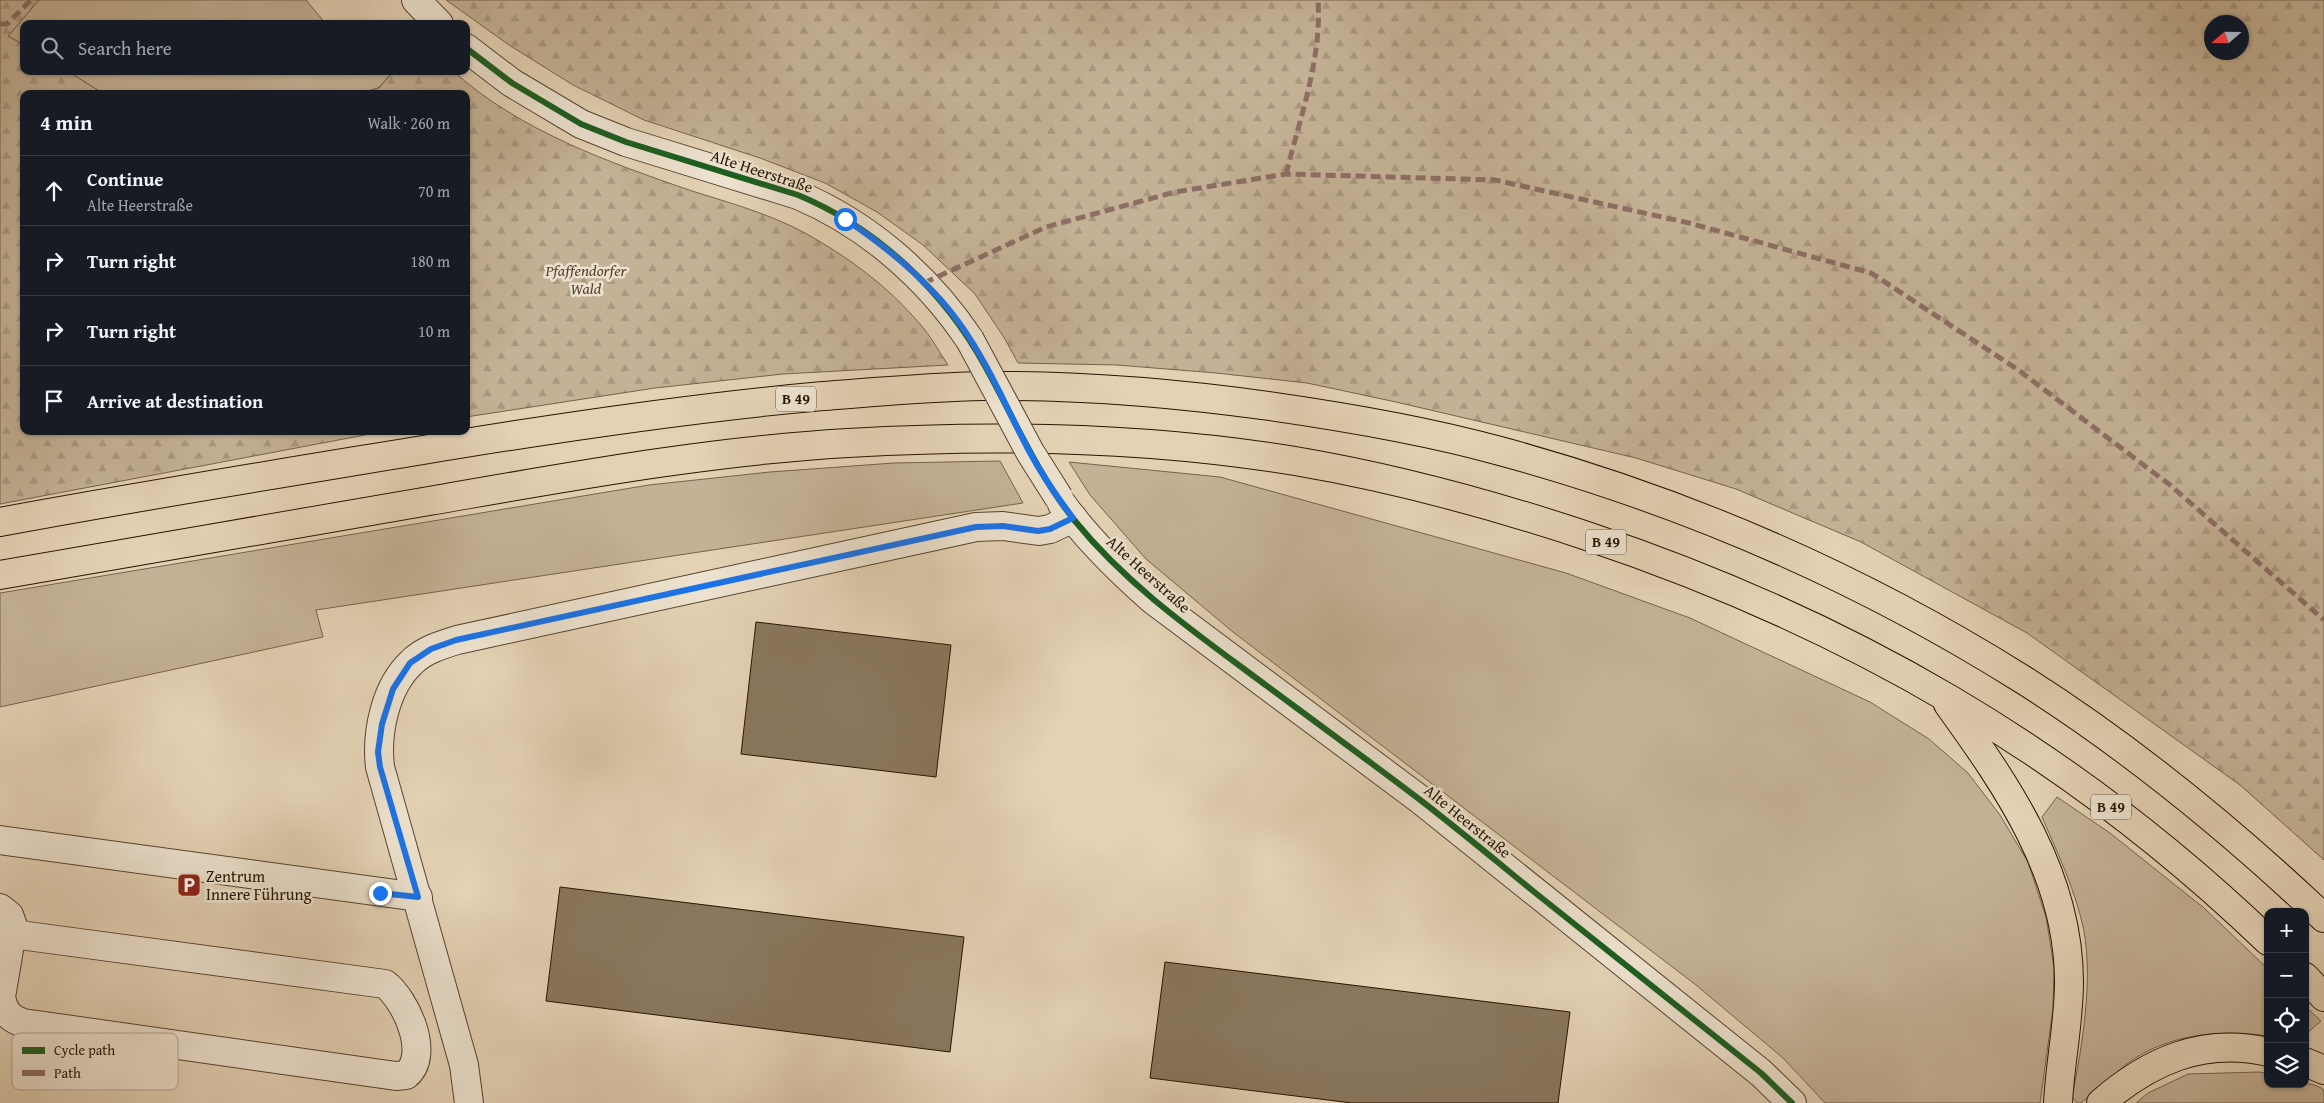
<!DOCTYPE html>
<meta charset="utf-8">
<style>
body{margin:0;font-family:"Gentium Book Plus",serif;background:#242831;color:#f1f3f6}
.controls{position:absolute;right:15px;bottom:15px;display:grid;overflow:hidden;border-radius:10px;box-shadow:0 1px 4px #0004}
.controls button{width:45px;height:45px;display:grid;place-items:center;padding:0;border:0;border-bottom:1px solid #363941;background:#171b24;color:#f1f3f6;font:25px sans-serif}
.compass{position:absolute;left:2204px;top:15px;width:45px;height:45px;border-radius:50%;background:#171b24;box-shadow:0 1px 4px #0004;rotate:250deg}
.stop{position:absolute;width:15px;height:15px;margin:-11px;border:4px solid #1a73e8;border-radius:50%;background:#fff}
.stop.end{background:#1a73e8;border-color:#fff;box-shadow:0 1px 5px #0008}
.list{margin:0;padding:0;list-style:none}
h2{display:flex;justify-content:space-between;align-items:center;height:65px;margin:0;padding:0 20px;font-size:21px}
h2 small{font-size:16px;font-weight:400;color:#9ea1a6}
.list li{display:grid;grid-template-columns:32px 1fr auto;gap:15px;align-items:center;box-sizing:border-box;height:70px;padding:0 20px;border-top:1px solid #363941}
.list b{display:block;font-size:19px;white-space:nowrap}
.list p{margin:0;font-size:16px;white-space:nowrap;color:#9ea1a6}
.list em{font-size:16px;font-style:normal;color:#9ea1a6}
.icon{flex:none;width:28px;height:28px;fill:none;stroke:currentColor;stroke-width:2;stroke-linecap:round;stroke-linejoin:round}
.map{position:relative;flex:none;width:2324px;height:1103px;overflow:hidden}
.search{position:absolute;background:#171b24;box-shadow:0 1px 4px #0004;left:20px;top:20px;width:450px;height:55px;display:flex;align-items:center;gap:12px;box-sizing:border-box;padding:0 18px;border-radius:10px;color:#9ea1a6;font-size:19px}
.panel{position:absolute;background:#171b24;box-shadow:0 1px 4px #0004;left:20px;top:90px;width:450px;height:345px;border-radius:10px}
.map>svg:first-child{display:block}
.green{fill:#c4b296;stroke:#76634b}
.forest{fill:url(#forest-firs);stroke:#76634b;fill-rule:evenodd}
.building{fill:#89775e;stroke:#271400}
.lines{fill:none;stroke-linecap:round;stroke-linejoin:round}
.minor-casing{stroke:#56442d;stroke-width:30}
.highway-casing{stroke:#271400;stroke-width:30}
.minor{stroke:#ede2cf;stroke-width:28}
.highway{stroke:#e4d2b5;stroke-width:28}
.minor-bridge-casing{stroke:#56442d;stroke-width:30;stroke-linecap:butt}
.minor-bridge{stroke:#ede2cf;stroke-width:28}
.quiet{stroke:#8d6e63;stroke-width:5;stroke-dasharray:10 5;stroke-linecap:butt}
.cycleway-casing{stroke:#ede2cf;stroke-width:9}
.cycleway{stroke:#1b5e20;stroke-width:6}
.route{stroke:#1a73e8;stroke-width:6}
.labels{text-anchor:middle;stroke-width:5;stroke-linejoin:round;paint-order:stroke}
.shield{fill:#ede2cf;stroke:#62523e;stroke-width:1}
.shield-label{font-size:15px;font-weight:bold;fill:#271400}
.street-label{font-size:16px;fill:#271400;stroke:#ede2cf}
.park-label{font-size:16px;font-style:italic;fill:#56432d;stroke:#ede2cf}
.poi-label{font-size:16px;fill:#271400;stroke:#ede2cf;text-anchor:start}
.key{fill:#ede2cf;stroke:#b2a491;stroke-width:1}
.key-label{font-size:14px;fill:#271400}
</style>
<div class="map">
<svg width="2324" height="1103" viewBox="0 0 2324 1103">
<defs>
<pattern id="forest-firs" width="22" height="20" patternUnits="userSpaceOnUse" patternTransform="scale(1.25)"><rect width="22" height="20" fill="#c4b296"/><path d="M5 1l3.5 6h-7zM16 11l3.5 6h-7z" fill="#a89880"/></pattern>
</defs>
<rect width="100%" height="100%" fill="#e4d2b5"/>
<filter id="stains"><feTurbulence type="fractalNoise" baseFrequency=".004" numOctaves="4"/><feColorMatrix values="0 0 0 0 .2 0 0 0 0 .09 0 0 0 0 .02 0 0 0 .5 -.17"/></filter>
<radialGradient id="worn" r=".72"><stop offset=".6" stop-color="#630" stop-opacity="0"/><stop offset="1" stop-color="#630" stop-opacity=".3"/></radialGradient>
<g class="green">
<polygon points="39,0 306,0 326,24 24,24 24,45 8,36"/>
<polygon points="67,71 394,71 378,88 358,94 104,94"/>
<polygon points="1000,461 1023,503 316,610 323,637 0,707 0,593 649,485 770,472 894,463"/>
<polygon points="1069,462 1220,477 1566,573 1690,618 1870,702 1929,739 1968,773 2000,815 2028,862 2046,917 2054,967 2053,1009 2040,1103 1825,1103 1783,1058 1696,985 1233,632 1146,559 1090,495"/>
<path d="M2057 797 2110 833 2204 908 2268 969V1036C2220 1029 2168 1034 2128 1063 2112 1076 2097 1090 2081 1103H2077L2072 1097C2082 1048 2093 981 2084 931 2076 892 2058 854 2042 817Z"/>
<polygon points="2305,1006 2321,1021 2305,1035"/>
<path d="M2260 1072 2268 1074V1084C2286 1084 2310 1079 2324 1090V1103H2136L2148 1093 2188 1074Z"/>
</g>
<g class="forest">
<polygon points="0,0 39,0 8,36 24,45 24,71 67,71 104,94 24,94 24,431 386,431 0,504"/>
<path d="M446 0H2324V860L2240 785 2027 633 1861 542 1736 489 1636 458 1396 402 1307 383 1216 373 1117 365 1018 363 1005 339 975 294 923 245 877 212 825 183 760 158 644 120 573 85 509 45ZM2242 22V52H2212V22Z"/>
<path d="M394 71H453C520 131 608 162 692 191 730 203 770 214 805 233 848 257 888 286 920 324 931 336 939 352 948 365L783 374 655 388 466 417V94H358L379 88Z"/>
</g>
<g class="building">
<polygon points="756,622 951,645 936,777 741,754"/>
<polygon points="560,887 964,937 950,1052 546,1001"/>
<polygon points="1165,962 1570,1012 1558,1103 1352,1103 1150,1078"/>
</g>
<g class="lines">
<g class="minor-casing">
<g id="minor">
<polyline points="416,0 439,24"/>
<path d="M466 48 512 83 581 124 626 142 798 195C867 224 928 277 970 340"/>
<path d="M1062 504C1088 540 1120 571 1153 600L1422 801 1761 1073 1792 1103"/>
<polyline points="0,840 418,897"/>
<path d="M0 908 9 915 13 926 1 997C4 1012 9 1018 23 1023L396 1076 406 1075C431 1055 406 1000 385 984L12 934"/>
<path d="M469 1103 464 1065 380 767C376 733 385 687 412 662 424 650 441 645 457 640L976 527 1003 526 1039 531 1050 529 1073 518"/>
</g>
</g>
<g class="highway-casing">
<g id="highway">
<path d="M0 522C151 494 302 470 453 445 576 425 699 407 823 396 876 392 930 387 984 386 1079 385 1175 393 1269 406 1346 417 1424 430 1500 451 1684 501 1861 578 2022 679 2131 748 2231 830 2324 918"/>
<path d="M0 575C143 550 286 526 429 501 568 477 708 451 848 443 997 434 1148 437 1295 461 1395 478 1491 504 1587 536 1847 623 2070 751 2268 941"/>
<path d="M1948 704C2008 787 2069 875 2069 982 2069 1022 2060 1063 2058 1103"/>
<polyline points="2305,977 2324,997"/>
<polyline points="2305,1062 2324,1070"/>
<path d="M2101 1103C2149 1061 2203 1037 2268 1052"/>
</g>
</g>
<use href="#minor" class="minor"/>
<use href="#highway" class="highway"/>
<g class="minor-bridge-casing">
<polyline id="minor-bridge" points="970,340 1030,452 1059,498"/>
</g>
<use href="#minor-bridge" class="minor-bridge"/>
<g class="quiet">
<polyline points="0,24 7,24 31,0"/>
<path d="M1286 174C1300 118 1322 58 1318 0"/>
<polyline points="924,283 1046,227 1175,192 1286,174 1495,180 1689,223 1871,273 2017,369 2170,485 2324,620"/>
</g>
<g class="cycleway-casing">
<path id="cycleway" d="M466 48 512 83 581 124 626 142 798 195C877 228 944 291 985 366 1014 418 1037 474 1075 521 1123 580 1183 624 1244 669 1302 712 1361 755 1419 799 1458 829 1495 860 1533 891 1609 952 1685 1013 1761 1073L1792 1103"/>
</g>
<use href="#cycleway" class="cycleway"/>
</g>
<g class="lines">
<path class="route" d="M380 893 418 897 380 767 378 752 382 724 393 689 410 663 431 649 456 640 976 527 1003 526 1038 531 1050 529 1073 518C1057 497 1042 475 1029 451 1007 409 988 363 960 324 930 282 888 248 845 219"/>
</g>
<defs>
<g id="parking-square" transform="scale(1.25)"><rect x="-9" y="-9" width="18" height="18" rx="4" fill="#8f2418" stroke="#ede2cf"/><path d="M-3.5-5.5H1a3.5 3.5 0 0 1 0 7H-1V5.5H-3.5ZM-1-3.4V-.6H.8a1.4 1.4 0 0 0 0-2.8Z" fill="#fff"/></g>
</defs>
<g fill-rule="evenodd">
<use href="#parking-square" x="189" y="885"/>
</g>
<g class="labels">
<g class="shield">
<rect x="776" y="386.5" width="40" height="25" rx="4"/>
<rect x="1586" y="529.5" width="40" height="25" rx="4"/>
<rect x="2091" y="794.5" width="40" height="25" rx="4"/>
</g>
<g class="shield-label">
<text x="796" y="404">B 49</text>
<text x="1606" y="547">B 49</text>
<text x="2111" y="812">B 49</text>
</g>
<g class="street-label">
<text transform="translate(762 171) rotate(18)" y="6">Alte Heerstraße</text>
<text transform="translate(1149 574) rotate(42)" y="6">Alte Heerstraße</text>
<text transform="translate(1468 821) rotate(39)" y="6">Alte Heerstraße</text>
</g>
<g class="park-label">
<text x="586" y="276">Pfaffendorfer<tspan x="586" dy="18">Wald</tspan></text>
</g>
<g class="poi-label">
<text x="206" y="882">Zentrum<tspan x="206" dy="18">Innere Führung</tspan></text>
</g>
</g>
<rect x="12" y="1033" width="166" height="57" rx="8" class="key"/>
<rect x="22" y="1047" width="23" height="7" fill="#1b5e20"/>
<rect x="22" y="1070" width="23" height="6" fill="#8d6e63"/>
<g class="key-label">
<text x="54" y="1055">Cycle path</text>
<text x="54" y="1078">Path</text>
</g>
<rect width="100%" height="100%" filter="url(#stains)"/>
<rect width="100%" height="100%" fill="url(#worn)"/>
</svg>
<div class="controls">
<button>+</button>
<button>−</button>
<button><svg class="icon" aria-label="locate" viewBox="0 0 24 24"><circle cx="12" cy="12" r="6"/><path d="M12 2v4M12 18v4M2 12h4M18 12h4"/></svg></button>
<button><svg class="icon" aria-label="layers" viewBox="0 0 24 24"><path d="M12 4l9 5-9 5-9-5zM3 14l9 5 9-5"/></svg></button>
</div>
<svg class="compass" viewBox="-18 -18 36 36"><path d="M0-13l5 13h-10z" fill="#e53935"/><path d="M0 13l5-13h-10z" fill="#9ea1a6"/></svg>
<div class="stop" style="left:845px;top:219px"></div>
<div class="stop end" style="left:380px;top:893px"></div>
<div class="search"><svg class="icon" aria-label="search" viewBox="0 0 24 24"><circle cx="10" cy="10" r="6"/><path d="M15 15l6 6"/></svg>Search here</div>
<section class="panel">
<h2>4 min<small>Walk · 260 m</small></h2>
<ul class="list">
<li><svg class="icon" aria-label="ahead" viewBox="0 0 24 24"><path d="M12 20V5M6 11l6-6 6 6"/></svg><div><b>Continue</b><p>Alte Heerstraße</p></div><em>70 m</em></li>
<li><svg class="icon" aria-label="right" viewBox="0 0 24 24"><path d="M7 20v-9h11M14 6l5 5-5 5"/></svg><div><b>Turn right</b></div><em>180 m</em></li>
<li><svg class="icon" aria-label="right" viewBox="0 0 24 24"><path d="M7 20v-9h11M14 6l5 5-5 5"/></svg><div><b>Turn right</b></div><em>10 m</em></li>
<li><svg class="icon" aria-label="arrive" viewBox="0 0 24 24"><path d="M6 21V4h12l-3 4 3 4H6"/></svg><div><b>Arrive at destination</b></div></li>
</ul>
</section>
</div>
